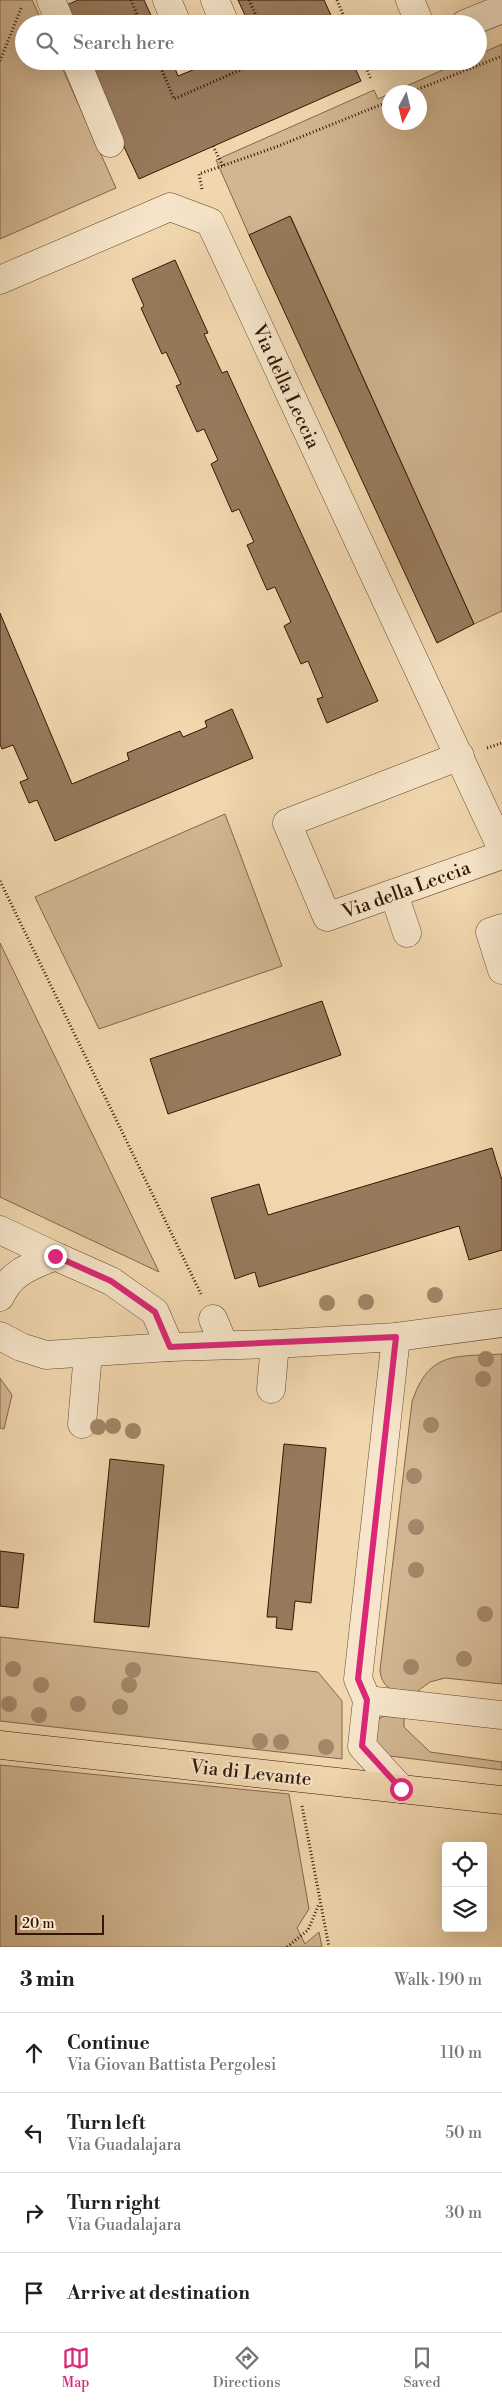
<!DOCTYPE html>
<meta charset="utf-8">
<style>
body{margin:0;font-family:"Libre Bodoni",serif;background:#f2f2f2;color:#202124}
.controls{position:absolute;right:15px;bottom:15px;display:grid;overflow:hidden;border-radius:5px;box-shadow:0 5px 20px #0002}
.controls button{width:45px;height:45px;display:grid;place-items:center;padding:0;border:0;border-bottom:1px solid #e0e0e0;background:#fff;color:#202124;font:25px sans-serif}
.compass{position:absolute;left:382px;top:85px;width:45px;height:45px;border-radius:50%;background:#fff;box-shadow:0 5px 20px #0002;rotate:187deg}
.scale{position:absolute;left:15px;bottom:12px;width:89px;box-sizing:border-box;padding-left:5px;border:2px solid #351504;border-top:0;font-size:14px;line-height:18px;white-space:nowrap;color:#351504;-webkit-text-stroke:4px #f6e5ca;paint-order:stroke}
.stop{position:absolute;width:15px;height:15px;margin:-11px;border:4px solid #db2777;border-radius:50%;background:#fff}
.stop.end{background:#db2777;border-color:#fff;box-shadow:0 1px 5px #0008}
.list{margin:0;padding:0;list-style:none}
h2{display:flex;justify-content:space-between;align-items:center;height:65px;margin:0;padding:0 20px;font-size:21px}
h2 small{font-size:16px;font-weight:400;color:#757577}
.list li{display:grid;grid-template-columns:32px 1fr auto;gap:15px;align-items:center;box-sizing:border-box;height:80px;padding:0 20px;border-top:1px solid #e0e0e0}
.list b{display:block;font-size:19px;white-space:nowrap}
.list p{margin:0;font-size:16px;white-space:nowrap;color:#757577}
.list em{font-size:16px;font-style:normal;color:#757577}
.icon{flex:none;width:28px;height:28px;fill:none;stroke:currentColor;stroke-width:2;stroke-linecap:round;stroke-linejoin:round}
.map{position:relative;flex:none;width:502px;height:1947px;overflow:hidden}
.search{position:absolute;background:#fff;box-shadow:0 5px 20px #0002;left:15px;right:15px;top:15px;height:55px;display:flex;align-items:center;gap:12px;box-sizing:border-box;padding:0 18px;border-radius:28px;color:#757577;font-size:19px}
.sheet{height:385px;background:#fff}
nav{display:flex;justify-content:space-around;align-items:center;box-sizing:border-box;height:70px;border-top:1px solid #e0e0e0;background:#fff;font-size:14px;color:#757577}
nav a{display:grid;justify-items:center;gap:2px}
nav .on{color:#db2777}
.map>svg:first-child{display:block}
.green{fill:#d1b691;stroke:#83664a}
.building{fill:#977a5c;stroke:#351504}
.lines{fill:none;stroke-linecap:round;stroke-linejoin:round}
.minor-casing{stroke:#64462e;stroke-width:29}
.major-casing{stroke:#351504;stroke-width:29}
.path{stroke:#351504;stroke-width:3;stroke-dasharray:1 2.5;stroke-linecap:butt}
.minor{stroke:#f6e5ca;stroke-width:28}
.major{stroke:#f1d7ae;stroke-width:28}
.tree{fill:#a38768}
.route{stroke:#db2777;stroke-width:6}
.labels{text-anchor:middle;stroke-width:4.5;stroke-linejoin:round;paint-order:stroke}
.street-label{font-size:19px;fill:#351504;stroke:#f6e5ca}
</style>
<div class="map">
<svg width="502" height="1947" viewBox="0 0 502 1947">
<rect width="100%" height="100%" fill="#f1d7ae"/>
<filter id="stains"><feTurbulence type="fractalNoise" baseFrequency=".004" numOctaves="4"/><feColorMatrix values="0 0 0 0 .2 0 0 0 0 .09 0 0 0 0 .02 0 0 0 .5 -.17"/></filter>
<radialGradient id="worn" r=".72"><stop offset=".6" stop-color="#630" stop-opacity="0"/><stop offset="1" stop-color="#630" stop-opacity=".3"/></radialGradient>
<g class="green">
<polygon points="0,0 32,0 43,24 24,24 24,61 59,61 116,188 0,239"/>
<polygon points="502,44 502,611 474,624 291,217 249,235 216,160 374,90 378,99 389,94 390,122 420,122 420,92 393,92 463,61 478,61 478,55"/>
<polygon points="225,814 282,966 99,1029 35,897"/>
<polygon points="0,943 159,1272 0,1197"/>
<path d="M502 1354V1684L445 1678 430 1682 415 1693C397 1691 382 1692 380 1670L412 1402C429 1350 456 1357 502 1354Z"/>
<polygon points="0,1378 12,1395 4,1429 0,1428"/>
<polygon points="0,1637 318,1672 342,1701 342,1759 0,1721"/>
<polygon points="383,1716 404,1717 404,1727 430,1752 502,1762 502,1770 390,1756 375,1747 373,1723"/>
<polygon points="0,1765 289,1794 309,1909 297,1928 305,1944 319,1932 322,1947 0,1947"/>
</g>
<g class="building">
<polygon points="78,0 144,0 155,24 67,24 60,8"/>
<polygon points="238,0 324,0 335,24 249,24"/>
<polygon points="84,61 172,61 178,76 215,61 352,61 361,81 139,179"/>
<polygon points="290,216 474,624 437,643 249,235"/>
<polygon points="175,260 208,333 204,334 222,373 227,371 378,701 327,723 317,699 323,697 308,661 301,664 284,626 291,622 275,587 267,590 247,545 254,542 239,509 232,512 211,464 218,460 204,429 197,432 176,386 181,384 166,352 162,354 141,308 144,306 132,279"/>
<polygon points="0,613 72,784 129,760 127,753 180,731 183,737 207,727 205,721 232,709 253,758 55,841 37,800 29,803 20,782 28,779 13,745 2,749 0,744"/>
<polygon points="322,1001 341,1055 168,1114 150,1059"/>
<polygon points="492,1148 502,1180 502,1250 469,1260 459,1226 259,1287 255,1272 235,1279 211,1198 259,1184 268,1215"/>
<polygon points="284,1444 326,1448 311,1603 295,1601 292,1630 276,1628 277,1617 267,1617"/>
<polygon points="110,1459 164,1465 149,1627 94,1622"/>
<polygon points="0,1551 24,1554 18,1608 0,1606"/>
</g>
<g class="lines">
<g class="minor-casing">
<g id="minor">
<polyline points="51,0 61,24"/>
<polyline points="167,0 177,24"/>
<polyline points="215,0 225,24"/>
<polyline points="410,0 420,24"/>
<polyline points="465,24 502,9"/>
<polyline points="76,61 110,143"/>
<polyline points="0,280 170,207 210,222 502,849"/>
<polyline points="460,756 287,823 327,917 502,855"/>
<polyline points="394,894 407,933"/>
<polyline points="502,928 490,932 502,970"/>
<polyline points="0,1230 55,1256"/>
<path d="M0 1297C12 1271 30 1267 55 1256L111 1281 155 1312 170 1347"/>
<polyline points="213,1319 224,1345"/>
<polyline points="0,1336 21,1347 46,1355 170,1347 275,1344 396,1337 502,1323"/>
<polyline points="396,1337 358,1679 367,1700 362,1746 401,1789"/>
<polyline points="271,1389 275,1344"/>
<polyline points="82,1424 88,1353"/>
<polyline points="367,1700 502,1715"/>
</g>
</g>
<g class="major-casing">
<polyline id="major" points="0,1745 502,1800"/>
</g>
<g class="path">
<polyline points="131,0 141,24"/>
<polyline points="249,0 260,24"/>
<polyline points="337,0 347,24"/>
<polyline points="0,61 22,6"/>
<polyline points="158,61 174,99 261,61"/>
<polyline points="363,61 371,79"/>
<polyline points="411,92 502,56"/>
<polyline points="213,146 223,166"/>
<polyline points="202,189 199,174 276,147 390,101"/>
<polyline points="487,748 502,743"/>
<polyline points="0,881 201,1294"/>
<polyline points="302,1806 329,1947"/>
<polyline points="287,1947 308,1930 319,1904"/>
</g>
<use href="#minor" class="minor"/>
<use href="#major" class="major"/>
</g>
<g class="tree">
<circle cx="435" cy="1295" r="8"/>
<circle cx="366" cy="1302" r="8"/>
<circle cx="327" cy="1303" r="8"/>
<circle cx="486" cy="1359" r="8"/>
<circle cx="483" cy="1379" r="8"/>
<circle cx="431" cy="1425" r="8"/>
<circle cx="113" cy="1426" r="8"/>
<circle cx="98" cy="1427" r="8"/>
<circle cx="133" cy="1431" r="8"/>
<circle cx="414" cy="1476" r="8"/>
<circle cx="416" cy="1527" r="8"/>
<circle cx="416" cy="1570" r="8"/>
<circle cx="485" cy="1614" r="8"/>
<circle cx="464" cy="1659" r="8"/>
<circle cx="411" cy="1667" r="8"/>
<circle cx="13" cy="1669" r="8"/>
<circle cx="133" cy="1670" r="8"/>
<circle cx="41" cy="1685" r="8"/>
<circle cx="129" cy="1685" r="8"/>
<circle cx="9" cy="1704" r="8"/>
<circle cx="78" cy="1704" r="8"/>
<circle cx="120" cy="1707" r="8"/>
<circle cx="39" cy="1715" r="8"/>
<circle cx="260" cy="1741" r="8"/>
<circle cx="281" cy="1742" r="8"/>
<circle cx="326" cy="1747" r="8"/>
</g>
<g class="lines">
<polyline class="route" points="55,1256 111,1281 155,1312 170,1347 396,1337 358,1679 367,1700 362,1746 401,1789"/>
</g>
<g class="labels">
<g class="street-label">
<text transform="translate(287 386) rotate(65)" y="7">Via della Leccia</text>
<text transform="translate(406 889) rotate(-20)" y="7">Via della Leccia</text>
<text transform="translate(251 1772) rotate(6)" y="7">Via di Levante</text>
</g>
</g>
<rect width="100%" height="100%" filter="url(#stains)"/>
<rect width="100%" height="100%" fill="url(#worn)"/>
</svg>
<div class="controls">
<button><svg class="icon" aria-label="locate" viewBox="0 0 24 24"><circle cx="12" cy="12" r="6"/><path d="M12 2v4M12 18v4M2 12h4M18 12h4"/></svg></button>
<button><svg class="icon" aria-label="layers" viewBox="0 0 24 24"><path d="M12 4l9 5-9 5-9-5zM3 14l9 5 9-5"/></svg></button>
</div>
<svg class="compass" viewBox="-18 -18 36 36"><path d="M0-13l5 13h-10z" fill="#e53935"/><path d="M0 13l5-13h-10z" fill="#757577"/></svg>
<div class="scale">20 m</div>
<div class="stop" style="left:401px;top:1789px"></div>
<div class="stop end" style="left:55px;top:1256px"></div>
<div class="search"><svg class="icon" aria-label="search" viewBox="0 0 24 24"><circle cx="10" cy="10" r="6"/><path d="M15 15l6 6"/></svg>Search here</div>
</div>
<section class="sheet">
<h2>3 min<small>Walk · 190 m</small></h2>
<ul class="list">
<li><svg class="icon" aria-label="ahead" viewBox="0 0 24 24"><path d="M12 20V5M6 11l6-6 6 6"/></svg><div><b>Continue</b><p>Via Giovan Battista Pergolesi</p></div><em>110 m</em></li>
<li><svg class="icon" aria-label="left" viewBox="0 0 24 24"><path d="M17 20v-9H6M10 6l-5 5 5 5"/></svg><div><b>Turn left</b><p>Via Guadalajara</p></div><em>50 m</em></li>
<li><svg class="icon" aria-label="right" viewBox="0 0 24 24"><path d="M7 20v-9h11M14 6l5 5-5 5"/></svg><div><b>Turn right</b><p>Via Guadalajara</p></div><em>30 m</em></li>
<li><svg class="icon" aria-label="arrive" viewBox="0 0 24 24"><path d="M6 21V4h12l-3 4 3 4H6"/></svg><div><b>Arrive at destination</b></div></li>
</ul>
</section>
<nav>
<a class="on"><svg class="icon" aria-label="map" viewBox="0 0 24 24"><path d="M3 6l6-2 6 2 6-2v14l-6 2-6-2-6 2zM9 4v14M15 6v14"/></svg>Map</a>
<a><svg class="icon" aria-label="directions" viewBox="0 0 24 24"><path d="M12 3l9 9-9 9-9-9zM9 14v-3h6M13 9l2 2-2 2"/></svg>Directions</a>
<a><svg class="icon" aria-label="saved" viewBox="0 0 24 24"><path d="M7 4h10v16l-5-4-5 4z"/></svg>Saved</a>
</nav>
